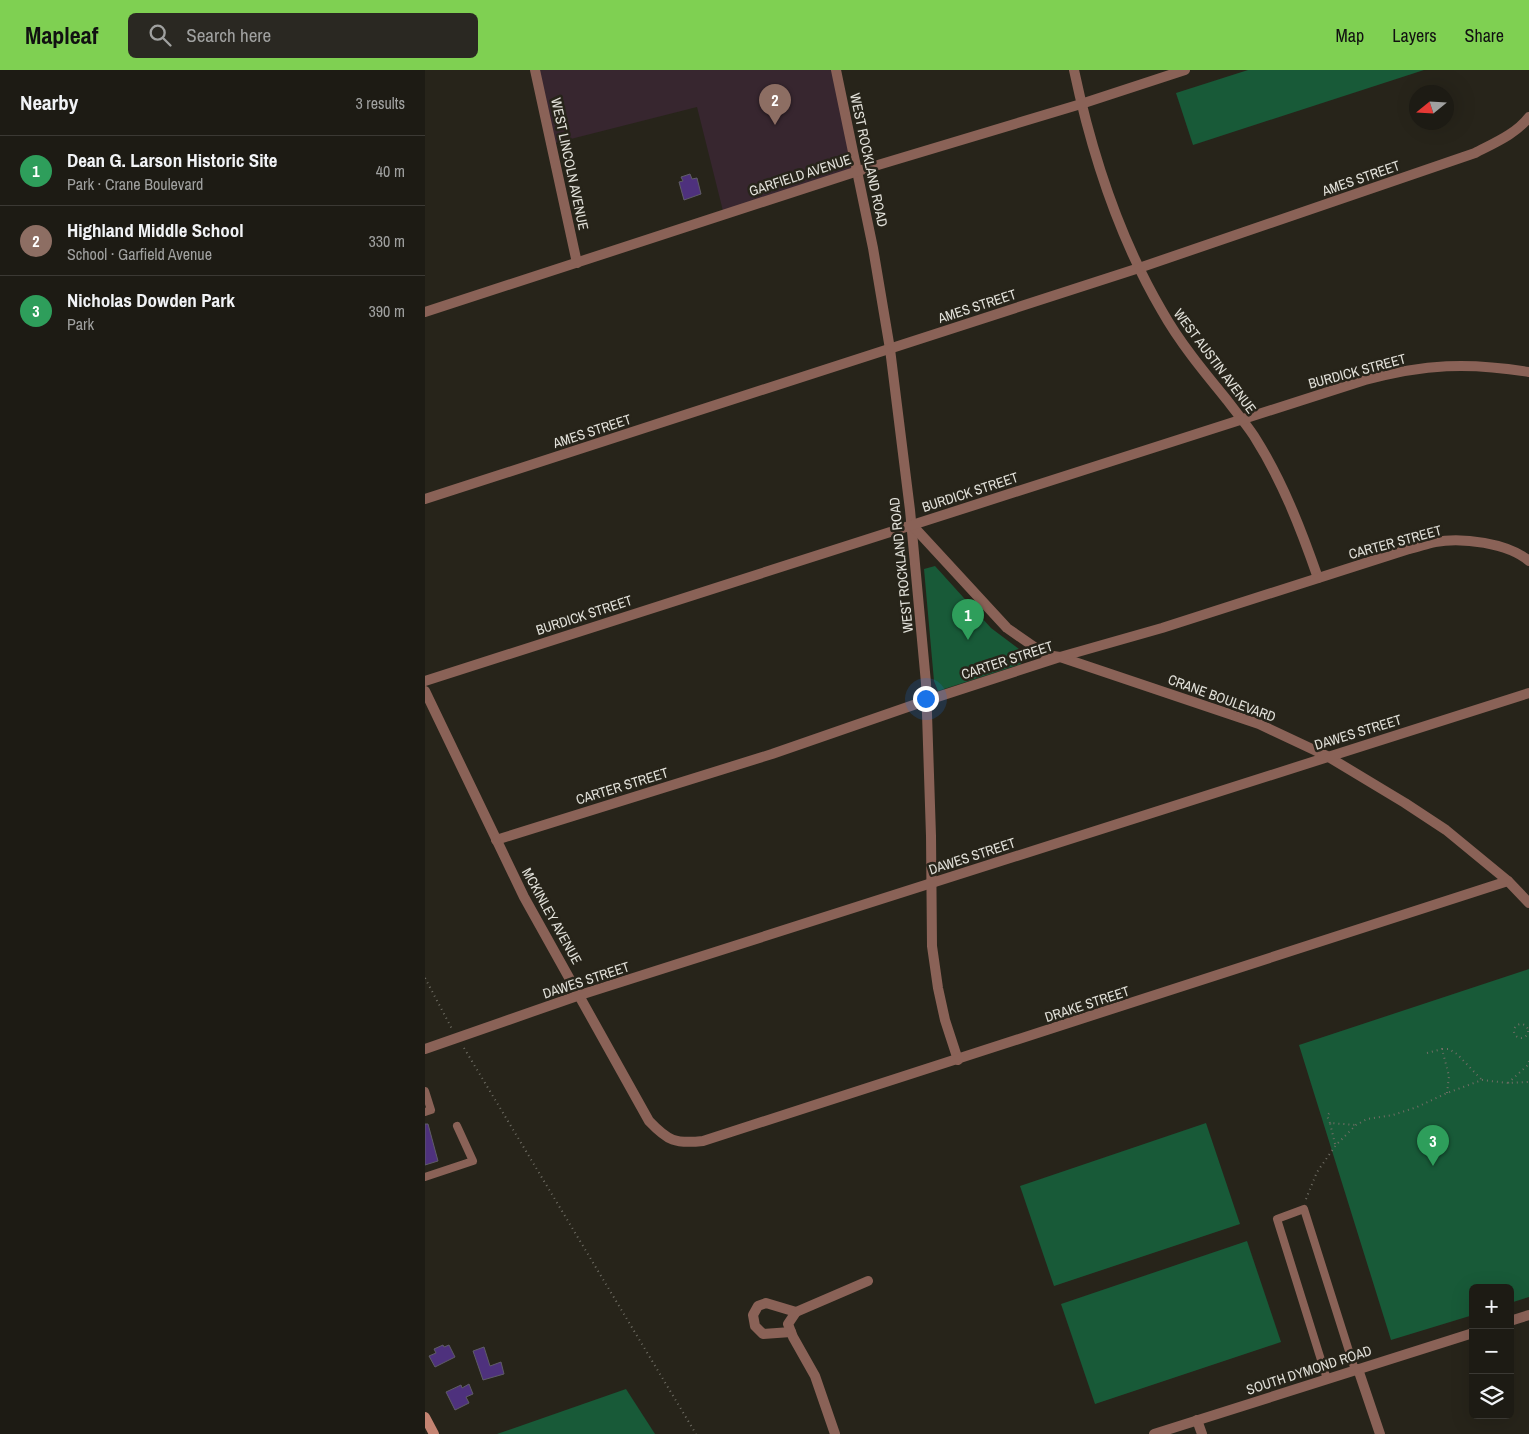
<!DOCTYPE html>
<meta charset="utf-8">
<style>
body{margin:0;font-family:"Archivo Narrow",sans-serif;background:#2a2822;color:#f1f3f6}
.controls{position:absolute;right:15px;bottom:15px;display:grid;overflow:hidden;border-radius:8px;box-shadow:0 5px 20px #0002}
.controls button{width:45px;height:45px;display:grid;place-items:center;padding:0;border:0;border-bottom:1px solid #3b3934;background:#1d1b14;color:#f1f3f6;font:25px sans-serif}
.compass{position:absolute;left:984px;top:15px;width:45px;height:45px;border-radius:50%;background:#1d1b14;box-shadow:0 5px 20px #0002;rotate:252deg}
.you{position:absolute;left:500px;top:628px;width:18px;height:18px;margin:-12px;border:4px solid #fff;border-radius:50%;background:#1a73e8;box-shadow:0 0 0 8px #1a73e833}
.badge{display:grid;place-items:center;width:32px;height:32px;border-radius:50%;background:#7fd052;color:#fff;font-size:16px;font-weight:700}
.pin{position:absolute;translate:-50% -41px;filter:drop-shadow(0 1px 2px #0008)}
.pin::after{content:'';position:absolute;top:26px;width:18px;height:15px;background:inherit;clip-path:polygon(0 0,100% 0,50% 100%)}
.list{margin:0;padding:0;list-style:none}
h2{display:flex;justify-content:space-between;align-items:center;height:65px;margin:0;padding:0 20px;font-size:21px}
h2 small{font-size:16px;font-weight:400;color:#a0a1a0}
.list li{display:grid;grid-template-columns:32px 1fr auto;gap:15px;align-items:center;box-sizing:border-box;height:70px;padding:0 20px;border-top:1px solid #3b3934}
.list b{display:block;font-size:19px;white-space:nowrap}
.list p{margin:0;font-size:16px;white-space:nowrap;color:#a0a1a0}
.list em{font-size:16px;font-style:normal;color:#a0a1a0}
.icon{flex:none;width:28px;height:28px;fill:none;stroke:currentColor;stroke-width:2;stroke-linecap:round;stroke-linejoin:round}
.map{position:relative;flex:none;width:1104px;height:1364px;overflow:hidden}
header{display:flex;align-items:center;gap:30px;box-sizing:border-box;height:70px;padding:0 25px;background:#7fd052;color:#111}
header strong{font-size:24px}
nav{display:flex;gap:28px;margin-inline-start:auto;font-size:18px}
.search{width:350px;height:45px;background:#2a2822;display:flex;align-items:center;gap:12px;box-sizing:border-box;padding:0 18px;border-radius:8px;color:#a0a1a0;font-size:19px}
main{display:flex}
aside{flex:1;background:#1d1b14}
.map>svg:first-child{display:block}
.education{fill:#37262f}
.green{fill:#185a38}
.building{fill:#4e317d;stroke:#5f5c67}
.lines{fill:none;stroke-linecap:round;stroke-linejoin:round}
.path{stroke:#706e65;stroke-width:2;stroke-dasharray:1 4;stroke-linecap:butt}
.service{stroke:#8a6257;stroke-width:8}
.minor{stroke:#8a6257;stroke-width:10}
.secondary{stroke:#c48472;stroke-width:10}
.labels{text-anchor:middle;stroke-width:5;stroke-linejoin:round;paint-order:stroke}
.street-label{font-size:14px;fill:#e1e0d9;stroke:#27241a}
</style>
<header>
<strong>Mapleaf</strong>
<div class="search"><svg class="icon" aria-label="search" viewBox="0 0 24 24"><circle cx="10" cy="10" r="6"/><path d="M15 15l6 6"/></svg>Search here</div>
<nav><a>Map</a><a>Layers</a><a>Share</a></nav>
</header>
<main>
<aside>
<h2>Nearby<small>3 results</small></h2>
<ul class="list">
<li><span class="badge" style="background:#2e9e5b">1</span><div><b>Dean G. Larson Historic Site</b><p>Park · Crane Boulevard</p></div><em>40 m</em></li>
<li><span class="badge" style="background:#8d6e63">2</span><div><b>Highland Middle School</b><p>School · Garfield Avenue</p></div><em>330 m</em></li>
<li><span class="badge" style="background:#2e9e5b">3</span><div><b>Nicholas Dowden Park</b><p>Park</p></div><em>390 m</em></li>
</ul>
</aside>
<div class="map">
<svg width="1104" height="1364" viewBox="0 0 1104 1364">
<rect width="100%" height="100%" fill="#27241a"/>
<polygon class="education" points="110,0 411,0 433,101 299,145 272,37 126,74"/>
<g class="green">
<polygon points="823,0 999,0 768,75 751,23"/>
<polygon points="510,496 566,558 598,582 596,594 513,621 509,611 499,499"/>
<polygon points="1104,899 1104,1227 1085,1233 1085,1218 1048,1218 1048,1245 966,1270 874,975"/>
<polygon points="781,1053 815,1154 629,1216 595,1116"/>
<polygon points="822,1171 856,1272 670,1334 636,1234"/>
<polygon points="201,1319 230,1364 72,1364"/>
</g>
<g class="building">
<polygon points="265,104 267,109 272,108 276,124 259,130 254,112 258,111 256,107"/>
<polygon points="0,1054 3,1054 13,1091 0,1095"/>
<polygon points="18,1275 19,1277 24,1275 30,1287 10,1297 4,1286 11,1283 9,1279"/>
<polygon points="59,1277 65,1296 76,1292 79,1304 58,1310 48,1281"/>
<polygon points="44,1314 48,1324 41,1327 44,1333 30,1340 21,1322 36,1315 37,1318"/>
</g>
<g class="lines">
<g class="path">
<polyline points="0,908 27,959"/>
<circle cx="1096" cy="961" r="7"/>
<polyline points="39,978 271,1364"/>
<polyline points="1002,983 1017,979"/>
<polyline points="1083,1013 1103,995 1104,991"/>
<polyline points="1022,1023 1024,1006 1017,979 1024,979 1032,984 1057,1010"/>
<polyline points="905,1053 902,1046 905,1042"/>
<polyline points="910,1074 905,1053 931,1055"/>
<polyline points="881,1129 892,1102 911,1075 931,1055 942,1049 968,1045 992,1037 1022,1023 1057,1010 1083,1013 1104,1012"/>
</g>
<g class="service">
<polyline points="0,1021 6,1040 0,1042"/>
<polyline points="0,1107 48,1091 32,1056"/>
<polyline points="902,1309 852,1149 879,1139 930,1300"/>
</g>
<g class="minor">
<polyline points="110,0 152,193"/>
<polyline points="411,0 448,178 465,279 485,440 501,613 506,766 507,876 513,918 520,950 533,990"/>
<path d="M649 0C667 85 693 166 737 241 755 273 779 302 802 330 811 342 821 354 829 366 857 410 876 459 893 508"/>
<polyline points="0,242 433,101 656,34 760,0"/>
<path d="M0 429 714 198 1050 83C1069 73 1091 64 1104 47"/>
<polyline points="487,455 582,558 621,585 635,587 834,654 902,686 980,733 1021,760 1083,811 1104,833"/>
<path d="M0 611 940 310C1000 294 1043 292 1104 302"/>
<path d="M0 621 99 827 224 1051C243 1071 250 1074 278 1071L1083 811"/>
<path d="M71 770 347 684 500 631 635 587 737 558 984 479C993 477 1001 474 1010 472 1037 467 1083 473 1104 491"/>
<polyline points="0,979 155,925 1104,623"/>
<polyline points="1085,1251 1104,1245"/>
<polyline points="366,1262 338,1264 330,1256 328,1245 333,1236 341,1233 371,1242"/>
<polyline points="933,1299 955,1364"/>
<polyline points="772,1350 777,1364"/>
<polyline points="410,1364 390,1306 368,1267 363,1254 371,1242 443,1211"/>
<polyline points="729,1364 1048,1263"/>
</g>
<polyline class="secondary" points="0,1347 9,1364"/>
</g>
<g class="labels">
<g class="street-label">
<text transform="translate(444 90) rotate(78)" y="5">WEST ROCKLAND ROAD</text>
<text transform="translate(145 94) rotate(78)" y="5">WEST LINCOLN AVENUE</text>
<text transform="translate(375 105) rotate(-18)" y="5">GARFIELD AVENUE</text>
<text transform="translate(936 108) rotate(-19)" y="5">AMES STREET</text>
<text transform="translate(552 236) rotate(-18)" y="5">AMES STREET</text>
<text transform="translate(790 291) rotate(53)" y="5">WEST AUSTIN AVENUE</text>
<text transform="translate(932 301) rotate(-15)" y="5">BURDICK STREET</text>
<text transform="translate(167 361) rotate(-18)" y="5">AMES STREET</text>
<text transform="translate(545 422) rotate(-18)" y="5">BURDICK STREET</text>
<text transform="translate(970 472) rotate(-15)" y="5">CARTER STREET</text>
<text transform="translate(476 495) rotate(-96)" y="5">WEST ROCKLAND ROAD</text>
<text transform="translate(159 545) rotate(-18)" y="5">BURDICK STREET</text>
<text transform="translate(582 590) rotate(-18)" y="5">CARTER STREET</text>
<text transform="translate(797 628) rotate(20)" y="5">CRANE BOULEVARD</text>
<text transform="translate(933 662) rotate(-17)" y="5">DAWES STREET</text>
<text transform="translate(197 716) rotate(-17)" y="5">CARTER STREET</text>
<text transform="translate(547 786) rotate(-18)" y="5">DAWES STREET</text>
<text transform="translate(127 846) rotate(61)" y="5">MCKINLEY AVENUE</text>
<text transform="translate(161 910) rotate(-18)" y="5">DAWES STREET</text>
<text transform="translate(662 934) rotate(-18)" y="5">DRAKE STREET</text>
<text transform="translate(884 1300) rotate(-18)" y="5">SOUTH DYMOND ROAD</text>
</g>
</g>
</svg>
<div class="controls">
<button>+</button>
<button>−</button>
<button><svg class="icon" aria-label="layers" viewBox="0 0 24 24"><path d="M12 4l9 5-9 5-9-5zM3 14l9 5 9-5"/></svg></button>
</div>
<svg class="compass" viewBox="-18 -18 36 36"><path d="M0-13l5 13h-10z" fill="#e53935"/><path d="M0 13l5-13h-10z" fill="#a0a1a0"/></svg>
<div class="you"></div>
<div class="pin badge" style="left:543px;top:570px;background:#2e9e5b">1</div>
<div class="pin badge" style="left:350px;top:55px;background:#8d6e63">2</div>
<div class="pin badge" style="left:1008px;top:1096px;background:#2e9e5b">3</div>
</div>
</main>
